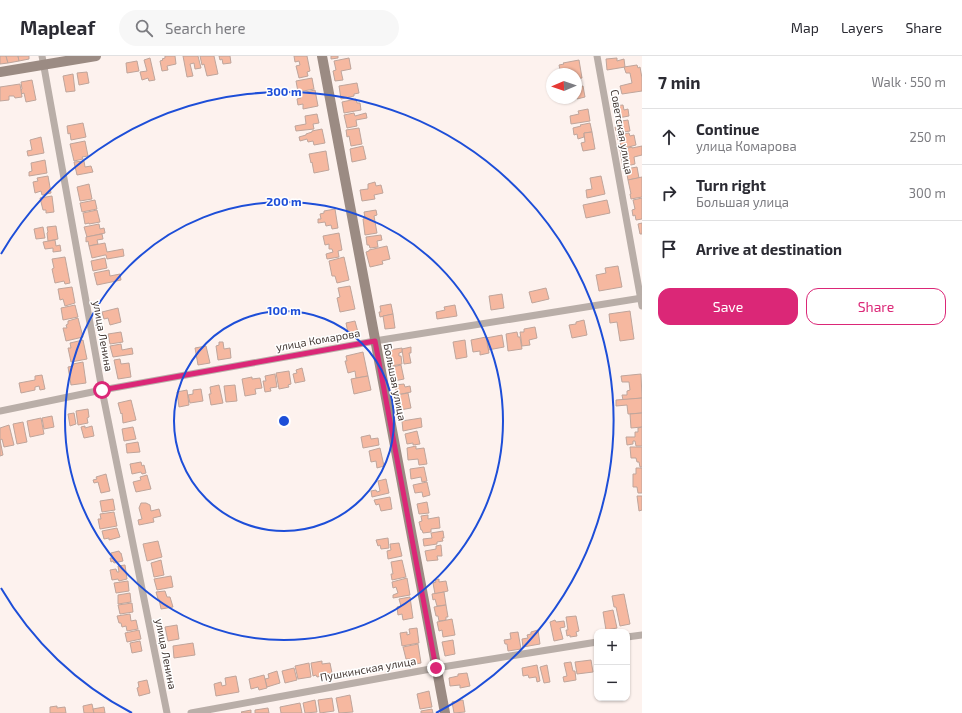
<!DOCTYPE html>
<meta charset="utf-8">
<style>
body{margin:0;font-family:"Exo 2",sans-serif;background:#f7f7f7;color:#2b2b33}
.controls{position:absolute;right:12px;bottom:12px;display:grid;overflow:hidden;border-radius:8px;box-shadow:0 1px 3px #0004}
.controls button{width:36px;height:36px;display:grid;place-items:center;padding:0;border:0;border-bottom:1px solid #e1e1e2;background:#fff;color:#2b2b33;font:20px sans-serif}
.compass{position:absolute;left:546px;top:12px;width:36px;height:36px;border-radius:50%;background:#fff;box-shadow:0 1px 3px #0004;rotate:268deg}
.stop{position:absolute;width:12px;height:12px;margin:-9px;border:3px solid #db2777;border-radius:50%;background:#fff}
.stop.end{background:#db2777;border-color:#fff;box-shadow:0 1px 4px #0008}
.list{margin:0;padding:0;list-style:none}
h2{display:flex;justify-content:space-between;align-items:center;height:52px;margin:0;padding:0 16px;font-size:17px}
h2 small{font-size:13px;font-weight:400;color:#7c7c81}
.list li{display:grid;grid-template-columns:26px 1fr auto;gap:12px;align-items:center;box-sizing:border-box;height:56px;padding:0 16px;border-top:1px solid #e1e1e2}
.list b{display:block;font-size:15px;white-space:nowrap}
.list p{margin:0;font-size:13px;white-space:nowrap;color:#7c7c81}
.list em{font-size:13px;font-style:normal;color:#7c7c81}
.actions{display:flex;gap:8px;padding:12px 16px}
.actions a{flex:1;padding:9px 0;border:1px solid #db2777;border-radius:12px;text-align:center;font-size:14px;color:#db2777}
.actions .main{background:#db2777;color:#fff}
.icon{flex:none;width:22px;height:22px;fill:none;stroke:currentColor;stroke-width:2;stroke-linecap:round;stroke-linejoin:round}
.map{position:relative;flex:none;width:642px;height:657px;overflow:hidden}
header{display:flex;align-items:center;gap:24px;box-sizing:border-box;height:56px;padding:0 20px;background:#fff;border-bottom:1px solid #e1e1e2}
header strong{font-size:19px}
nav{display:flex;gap:22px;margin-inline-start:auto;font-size:14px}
.search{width:280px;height:36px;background:#f7f7f7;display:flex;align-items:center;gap:10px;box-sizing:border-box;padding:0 14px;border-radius:22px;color:#7c7c81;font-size:15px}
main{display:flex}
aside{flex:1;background:#fff}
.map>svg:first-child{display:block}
.building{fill:#f6b8a0;stroke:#bfa59b}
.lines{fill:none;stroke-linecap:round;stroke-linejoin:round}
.street{stroke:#b9aea8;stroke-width:7}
.secondary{stroke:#9b8b83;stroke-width:10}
.route{stroke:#db2777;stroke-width:5}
.ring{fill:none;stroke:#1d4ed8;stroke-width:2}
.labels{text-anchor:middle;stroke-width:3;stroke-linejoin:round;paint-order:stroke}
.street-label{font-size:11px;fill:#443935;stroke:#fff}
.centre{fill:#1d4ed8;stroke:#fff;stroke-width:2}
.ring-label{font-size:12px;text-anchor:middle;font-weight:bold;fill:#1d4ed8;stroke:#fff;stroke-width:3;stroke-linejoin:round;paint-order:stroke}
</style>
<header>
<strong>Mapleaf</strong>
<div class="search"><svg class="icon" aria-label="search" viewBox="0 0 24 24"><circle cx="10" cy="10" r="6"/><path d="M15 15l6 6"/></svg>Search here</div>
<nav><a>Map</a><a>Layers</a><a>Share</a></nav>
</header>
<main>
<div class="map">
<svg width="642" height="657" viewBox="0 0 642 657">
<rect width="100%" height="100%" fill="#fdf2ee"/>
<g class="building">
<polygon points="0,0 6,0 8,7 0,8"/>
<polygon points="6,0 18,0 19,5 8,7"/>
<polygon points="18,0 29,0 29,3 19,5"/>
<polygon points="165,0 175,0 176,8 167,10 168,14 162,15 160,5 163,4 162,3 165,2"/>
<polygon points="183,0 198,0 201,12 195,13 194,7 190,8 193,20 187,21"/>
<polygon points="200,0 214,0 218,18 207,20 204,8 202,9"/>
<polygon points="219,0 230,0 231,7 223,8 222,3 220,4"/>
<polygon points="294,0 307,0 310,15 307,16 308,20 299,22 296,10 300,9 299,5 295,6"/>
<polygon points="331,0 338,0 338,2 331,3"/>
<polygon points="150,2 155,24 149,25 148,22 142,24 140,16 147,15 144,4"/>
<polygon points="349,2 351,13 341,15 343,24 335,25 333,15 336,14 334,5"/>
<polygon points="617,2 617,5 624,3 625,11 607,14 606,3"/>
<polygon points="579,4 582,22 576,23 576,18 571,18 571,16 561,18 559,9 564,8 563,7"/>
<polygon points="137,5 139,15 127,17 126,7"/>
<polygon points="637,9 638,12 640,11 642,22 642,35 622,38 620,30 632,27 630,17 626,17 624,11"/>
<polygon points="87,16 89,27 79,29 77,17"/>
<polygon points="73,18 75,35 66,36 63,20"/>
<polygon points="312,22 314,33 298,36 296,25"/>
<polygon points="32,24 36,44 26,46 24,37 21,38 21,34 22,33 21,26"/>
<polygon points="357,27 359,37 354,38 354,40 341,43 339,30"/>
<polygon points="20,28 22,41 15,42 14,40 9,40 9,44 0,45 0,31"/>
<polygon points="583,30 585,41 577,43 576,31"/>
<polygon points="315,34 318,50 303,53 303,48 298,49 297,43 301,42 301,37"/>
<polygon points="356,43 357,47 360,47 361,54 344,57 342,46"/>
<polygon points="623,49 624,54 628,53 629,60 618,62 617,56 614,56 613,50"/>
<polygon points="588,53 590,65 571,68 570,60 579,58 578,55"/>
<polygon points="354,57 355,60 366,57 367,62 356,64 357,70 347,72 344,59"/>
<polygon points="317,58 319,67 313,68 314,73 296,75 295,70 306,68 305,60"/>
<polygon points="628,64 630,75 618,77 617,74 616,75 615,71 617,71 616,66"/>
<polygon points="83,67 86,81 71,84 70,77 68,78 67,70"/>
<polygon points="590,67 592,76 584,77 584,81 578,83 577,78 574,79 573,72 581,70 580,69"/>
<polygon points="359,72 362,88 351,90 349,80 347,81 346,74"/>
<polygon points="322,73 325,87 314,89 313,85 308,86 307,83 300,85 299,81 306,79 306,78 312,76 312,75"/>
<polygon points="592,76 595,93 583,95 581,87 585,86 584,77"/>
<polygon points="629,77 630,80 634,79 636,89 621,93 620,84 618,84 617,79"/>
<polygon points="41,81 44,97 28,100 27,95 32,94 30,84"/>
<polygon points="85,85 88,100 82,101 83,103 74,105 70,88"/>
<polygon points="363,90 366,103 352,106 350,93"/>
<polygon points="642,90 642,99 634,101 635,108 623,111 620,94 632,91 632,92"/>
<polygon points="326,95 329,114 314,117 312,106 311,107 309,98"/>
<polygon points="45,104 47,117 29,120 29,116 32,115 31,107"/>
<polygon points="84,105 85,111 91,110 93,116 77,119 74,106"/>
<polygon points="637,111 639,122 628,124 626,113"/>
<polygon points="48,120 51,137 42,139 41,135 35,137 33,126 38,125 37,122"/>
<polygon points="601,120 605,138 587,142 586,134 592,133 590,122"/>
<polygon points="642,121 642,141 631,143 630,138 631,138 628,124"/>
<polygon points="375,126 376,130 381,129 383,137 374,139 375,143 362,145 360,134 368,133 368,128"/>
<polygon points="89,128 92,143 80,145 77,131"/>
<polygon points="52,140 54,156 46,157 46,154 43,154 40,142"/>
<polygon points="642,142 642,163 636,164 635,159 633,160 632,154 635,153 633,144"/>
<polygon points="95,144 97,153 82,156 80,147"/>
<polygon points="607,144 610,157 586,162 583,149"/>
<polygon points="335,153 338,172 332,173 331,169 326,170 325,166 318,167 318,163 321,163 320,158 324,157 324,155"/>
<polygon points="97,154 100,166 89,168 89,167 85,168 83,157"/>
<polygon points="376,154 377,159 374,160 377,177 365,179 363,163 365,162 364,156"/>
<polygon points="642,167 642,178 640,178 638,168"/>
<polygon points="99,168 100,173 104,172 105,177 87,181 84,171"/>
<polygon points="56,170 58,183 48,185 47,177 48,176 47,171"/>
<polygon points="43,171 45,182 36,183 34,173"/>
<polygon points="339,177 342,194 338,195 339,201 327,203 326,198 333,196 332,193 329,193 329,188 325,189 323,180"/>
<polygon points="102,178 103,183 97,184 98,188 89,190 88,185 86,186 86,181"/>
<polygon points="381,179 382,184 377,185 378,191 370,192 369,189 367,189 366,181"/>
<polygon points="55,184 56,190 60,189 61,195 53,196 53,192 45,193 43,186"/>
<polygon points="105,187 107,196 123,193 124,200 107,203 106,199 105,199 92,202 89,190"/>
<polygon points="387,190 390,203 382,205 383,208 370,211 366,196 369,195 369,194"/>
<polygon points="65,201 70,227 65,228 64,225 55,227 52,213 54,212 52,203"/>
<polygon points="344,201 349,224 337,227 335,220 332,220 329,205"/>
<polygon points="105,202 107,212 93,215 91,205"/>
<polygon points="618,210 622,231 599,235 596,219 606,217 605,212"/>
<polygon points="109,214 110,220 120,218 121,224 97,229 94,217"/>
<polygon points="350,230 355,253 340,256 337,242 340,241 338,232"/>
<polygon points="72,231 75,247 65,250 63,243 60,244 58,233"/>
<polygon points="546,232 549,243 532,247 529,236"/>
<polygon points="502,238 504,252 491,254 489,240"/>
<polygon points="391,248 393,258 380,261 379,256 381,256 380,250"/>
<polygon points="75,249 78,261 63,264 61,252"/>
<polygon points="455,249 457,260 437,263 436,256 445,254 444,251"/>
<polygon points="118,252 121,266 110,269 108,262 104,263 102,256"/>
<polygon points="630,255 634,283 620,285 617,266 610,267 609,258"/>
<polygon points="393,258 395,272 385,273 383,260"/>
<polygon points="78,262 83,281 66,285 63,272 67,272 66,269 68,268 68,265"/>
<polygon points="584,264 587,279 572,282 569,269 576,268 576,266"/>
<polygon points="355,265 359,280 349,282 346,267"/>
<polygon points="535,271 537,282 529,284 530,289 522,290 520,276 524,276 524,273"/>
<polygon points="121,276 123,286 110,288 108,278"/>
<polygon points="517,276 518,281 520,281 522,293 508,295 506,278"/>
<polygon points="502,279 504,291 488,294 486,282"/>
<polygon points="486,281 489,297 480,299 480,295 473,296 471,284"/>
<polygon points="83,284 87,303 71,306 68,292 71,292 70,287"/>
<polygon points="465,284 467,301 456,303 453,286"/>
<polygon points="219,286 223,286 224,293 230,292 231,302 218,304 216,290 219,289"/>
<polygon points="121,288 122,294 132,292 133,298 113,301 110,290"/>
<polygon points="206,290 210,307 198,309 195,292"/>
<polygon points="411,291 411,297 409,297 411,307 404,308 402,293"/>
<polygon points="402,292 402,296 399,297 399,300 401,300 402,308 392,310 389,294"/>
<polygon points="363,296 368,320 356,322 355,315 348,317 345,305 347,305 346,300"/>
<polygon points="120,303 121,308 129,307 131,321 118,323 114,304"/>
<polygon points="83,306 86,327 71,329 68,311 73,310 73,308"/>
<polygon points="401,309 404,323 394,325 392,311"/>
<polygon points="302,312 305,325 295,327 293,318 297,317 296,314"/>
<polygon points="289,315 291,328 288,329 289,331 279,333 276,317"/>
<polygon points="275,318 277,331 270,332 271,335 265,336 263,325 266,325 265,320"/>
<polygon points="641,318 642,342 623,344 622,339 627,339 627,335 630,334 629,326 622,326 621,320"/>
<polygon points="42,319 45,333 40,334 39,330 35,331 35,334 21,337 19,327 35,324 35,320"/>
<polygon points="368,320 371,334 354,338 351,323"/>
<polygon points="252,321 252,323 260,322 262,332 255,333 256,338 245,340 242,323"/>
<polygon points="404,328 405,331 410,330 411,336 397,339 395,329"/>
<polygon points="219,329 223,347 211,349 209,338 211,338 210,331"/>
<polygon points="235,329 237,345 226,346 224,330"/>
<polygon points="201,333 203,345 190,347 188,339 193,338 193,334"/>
<polygon points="187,334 189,349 179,351 177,336"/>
<polygon points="408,337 411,352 400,354 397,339"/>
<polygon points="642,342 642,357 628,358 627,349 616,350 616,344"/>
<polygon points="131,344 136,364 123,367 122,357 121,358 118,347"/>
<polygon points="88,353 89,361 87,362 88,367 78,369 76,355"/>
<polygon points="74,357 76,368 70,370 68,358"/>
<polygon points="642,357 642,371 631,372 630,358"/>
<polygon points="52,360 54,371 44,373 42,362"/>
<polygon points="41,362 44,378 30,381 27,365"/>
<polygon points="421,362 422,371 403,375 402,365"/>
<polygon points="23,366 27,386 17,388 13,368"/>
<polygon points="9,369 14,389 4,391 2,383 0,384 0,372"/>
<polygon points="85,370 85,372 92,370 94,380 84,382 81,371"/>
<polygon points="133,371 136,383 124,385 122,373"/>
<polygon points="642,371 642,390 636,390 635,385 633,385 633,388 627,389 626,381 635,381 635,376 638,376 638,372"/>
<polygon points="417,375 420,388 413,389 413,387 407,388 405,378"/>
<polygon points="370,379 371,383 378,382 379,389 363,392 361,381"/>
<polygon points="0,384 3,399 0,400"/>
<polygon points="138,386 140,396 127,397 126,388"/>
<polygon points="416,390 416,393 424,392 427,408 419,409 418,403 408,404 407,392"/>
<polygon points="630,391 642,391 642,411 640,411 639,406 637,406 636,402 631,402"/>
<polygon points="380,392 384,410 377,412 376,405 371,406 369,395"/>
<polygon points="141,406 142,410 144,409 146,417 142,418 141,416 132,418 130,408"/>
<polygon points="424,411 427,425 422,426 421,421 411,423 410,413"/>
<polygon points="636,412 642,412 642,437 638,437 637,431 633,431 633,418 636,418"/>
<polygon points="106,418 110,435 101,437 98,426 94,427 93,424 97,423 96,421"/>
<polygon points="147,419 151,433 136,436 133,426 141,424 140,421"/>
<polygon points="386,423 389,437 372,441 371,435 376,434 377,436 380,435 378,425"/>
<polygon points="427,426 430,439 423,441 422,436 415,437 413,429"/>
<polygon points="637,440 642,440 642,454 639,455"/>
<polygon points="390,441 392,453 381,455 379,448 376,449 374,444"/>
<polygon points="113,443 115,454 102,456 100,445"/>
<polygon points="427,446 429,457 419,458 417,448"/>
<polygon points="141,447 146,447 150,449 151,455 159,453 161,460 153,462 154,466 139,469 138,464 142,463 139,452"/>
<polygon points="114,456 117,470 100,473 98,463 101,463 100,458"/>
<polygon points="428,459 428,463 439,461 440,472 431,473 431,476 423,477 422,474 421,474 419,466 422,465 421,460"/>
<polygon points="117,472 120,481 109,484 109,482 104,483 102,475"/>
<polygon points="443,475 444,482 442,482 443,485 437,486 437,488 424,490 423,483 432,482 431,477"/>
<polygon points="388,482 389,492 381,493 380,489 378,490 376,484"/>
<polygon points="158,485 162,501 147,505 143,488"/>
<polygon points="399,487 402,500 388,503 387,495 391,494 390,488"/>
<polygon points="441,489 442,500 437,500 438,504 427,505 425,495 436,493 436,490"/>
<polygon points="119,495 120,497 121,497 123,505 114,507 113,505 111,506 110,502 113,502 111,497"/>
<polygon points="161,504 164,519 154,521 151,507"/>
<polygon points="402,504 406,521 392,524 391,518 393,518 391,506"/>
<polygon points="125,509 127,523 119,525 118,523 112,524 110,514 116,513 117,516 119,516 118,510"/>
<polygon points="171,520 173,531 157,534 154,523"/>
<polygon points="407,522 410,539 393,542 393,539 398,537 396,531 393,532 392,526"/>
<polygon points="439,523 439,526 446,525 448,535 435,538 433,527 436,526 435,524"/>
<polygon points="128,525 129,535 116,537 114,527"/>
<polygon points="165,535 167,541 170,541 173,551 161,553 159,543 158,543 156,536"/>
<polygon points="444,536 446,549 437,550 435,543 433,544 432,538"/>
<polygon points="130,537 131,546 118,548 118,539"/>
<polygon points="624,538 630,568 620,570 616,551 614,551 612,540"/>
<polygon points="410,541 413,562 403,564 402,558 398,559 397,551 401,550 399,543"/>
<polygon points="132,547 133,556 120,558 118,549"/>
<polygon points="446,549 448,561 446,561 446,564 439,565 438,560 436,560 434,551"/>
<polygon points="613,554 617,572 606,574 603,556"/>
<polygon points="130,558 131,565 136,564 138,573 127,575 126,570 122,571 121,567 119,567 117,560"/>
<polygon points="576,560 579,575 576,576 577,580 570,581 570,579 567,580 566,574 568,574 566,561"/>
<polygon points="452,563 455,579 443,581 442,574 439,575 437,566"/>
<polygon points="555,564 556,566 564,565 565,571 560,572 563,583 554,585 550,566"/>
<polygon points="177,569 179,583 168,585 165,571"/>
<polygon points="417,572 419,587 402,590 400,577 407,576 407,579 410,578 409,573"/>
<polygon points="139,574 141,583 127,586 125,577"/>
<polygon points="538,574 540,588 523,591 522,583 528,582 527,579 531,578 531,576"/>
<polygon points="518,576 521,593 508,595 507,588 505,588 504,584 511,583 510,577"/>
<polygon points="453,584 455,598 445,600 442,586"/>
<polygon points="140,585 142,595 132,597 130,587"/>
<polygon points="193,587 195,599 174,602 173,590"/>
<polygon points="418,588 421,607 411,609 410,603 406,603 403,591"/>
<polygon points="591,604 593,616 577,618 575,606"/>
<polygon points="322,605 322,608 330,607 332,617 322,619 322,620 317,621 316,619 313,620 311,607"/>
<polygon points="571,606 573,615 575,615 576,624 564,626 563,621 567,620 564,607"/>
<polygon points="309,607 311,621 298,623 295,610"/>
<polygon points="537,609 540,625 537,626 536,621 529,622 528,619 523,620 522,612"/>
<polygon points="547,609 550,626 544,627 540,611"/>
<polygon points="294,612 297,624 285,627 282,615"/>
<polygon points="277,615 280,627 267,631 265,623 269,622 268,618"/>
<polygon points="467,617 470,630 460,632 460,629 450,630 449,622 458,620 458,618"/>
<polygon points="264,619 267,632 259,634 258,631 251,633 249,623"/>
<polygon points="236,620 239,636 216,640 214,628 221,626 222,630 226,629 225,622"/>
<polygon points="147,624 150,637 139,640 137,632 139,631 138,626"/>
<polygon points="429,635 432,651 420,653 417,638"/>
<polygon points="350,639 353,656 339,657 336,642"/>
<polygon points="332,642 334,655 320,657 318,644"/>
<polygon points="315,644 317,656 305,657 303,647"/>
<polygon points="463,644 465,656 454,657 452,646"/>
<polygon points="300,647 302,657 281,657 280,651"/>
<polygon points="92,648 94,657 84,657 83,650"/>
<polygon points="57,650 57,652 65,651 66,657 50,657 50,651"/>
<polygon points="104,651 105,657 94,657 93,653"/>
<polygon points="268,652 269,657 255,657 255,654"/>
<polygon points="432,653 433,657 421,657 421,655"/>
<polygon points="251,654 251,657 242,657 241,656"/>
</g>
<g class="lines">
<g class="street">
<polyline points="42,0 102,334 167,657"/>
<polyline points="597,0 642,250"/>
<polyline points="0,355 102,334 375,285 642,242"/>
<polyline points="627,581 642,579"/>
<polyline points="191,657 436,612 597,586"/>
</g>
<g class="secondary">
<polyline points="322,0 445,657"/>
<polyline points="0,16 96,0"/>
</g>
</g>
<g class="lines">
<polyline class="route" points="102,334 375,285 436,612"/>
</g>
<g class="ring">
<circle cx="284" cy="365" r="110"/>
<circle cx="284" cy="365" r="219"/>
<path d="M132 657A329 329 0 0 1 1 532M1 198A329 329 0 1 1 436 657"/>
</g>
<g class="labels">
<g class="street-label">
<text transform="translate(622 76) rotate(80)" y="4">Советская улица</text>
<text transform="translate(103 280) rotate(80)" y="4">улица Ленина</text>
<text transform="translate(318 284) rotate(-10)" y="4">улица Комарова</text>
<text transform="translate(395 326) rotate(79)" y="4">Большая улица</text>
<text transform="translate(166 598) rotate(79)" y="4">улица Ленина</text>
<text transform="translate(368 613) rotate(-10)" y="4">Пушкинская улица</text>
</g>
</g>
<circle cx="284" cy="365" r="6" class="centre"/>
<g class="ring-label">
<text x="284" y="40">300 m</text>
<text x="284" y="150">200 m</text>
<text x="284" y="259">100 m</text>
</g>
</svg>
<div class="controls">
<button>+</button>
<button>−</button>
</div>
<svg class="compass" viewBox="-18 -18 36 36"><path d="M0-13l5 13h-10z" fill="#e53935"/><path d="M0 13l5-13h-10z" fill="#7c7c81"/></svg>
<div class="stop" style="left:102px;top:334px"></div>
<div class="stop end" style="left:436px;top:612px"></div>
</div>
<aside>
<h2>7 min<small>Walk · 550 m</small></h2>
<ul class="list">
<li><svg class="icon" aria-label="ahead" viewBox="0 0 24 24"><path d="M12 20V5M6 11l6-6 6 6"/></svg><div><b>Continue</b><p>улица Комарова</p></div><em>250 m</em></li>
<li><svg class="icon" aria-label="right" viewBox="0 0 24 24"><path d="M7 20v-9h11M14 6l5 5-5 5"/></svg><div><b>Turn right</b><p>Большая улица</p></div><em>300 m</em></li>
<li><svg class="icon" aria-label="arrive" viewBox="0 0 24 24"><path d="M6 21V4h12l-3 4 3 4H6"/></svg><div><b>Arrive at destination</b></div></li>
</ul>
<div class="actions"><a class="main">Save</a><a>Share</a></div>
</aside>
</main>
